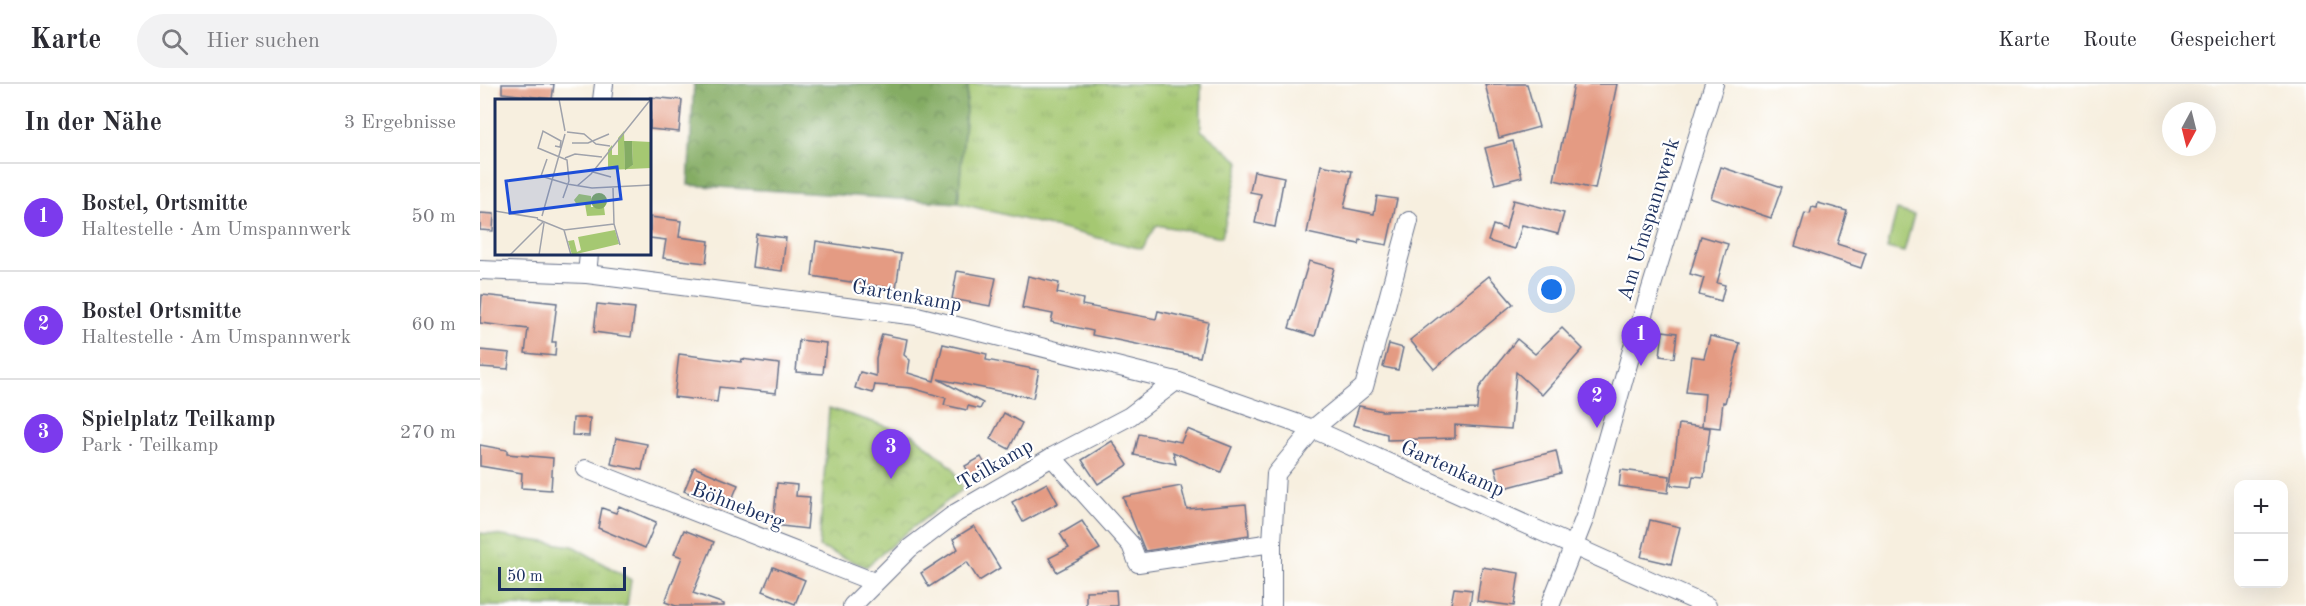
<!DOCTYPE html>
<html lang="de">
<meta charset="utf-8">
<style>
body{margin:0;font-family:"Old Standard TT",serif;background:#f2f2f3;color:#2b2b33}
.controls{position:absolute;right:18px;bottom:18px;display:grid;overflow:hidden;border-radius:12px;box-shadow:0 6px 24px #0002}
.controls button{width:54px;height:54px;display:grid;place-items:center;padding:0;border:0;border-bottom:2px solid #e1e1e2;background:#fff;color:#2b2b33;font:30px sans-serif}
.compass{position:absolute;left:1682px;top:18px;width:54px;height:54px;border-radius:50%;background:#fff;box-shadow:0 6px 24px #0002;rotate:187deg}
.scale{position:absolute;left:18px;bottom:15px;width:128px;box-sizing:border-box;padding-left:6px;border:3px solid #1b2f5e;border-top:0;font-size:16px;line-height:21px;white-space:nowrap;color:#1b2f5e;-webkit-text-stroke:4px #fff;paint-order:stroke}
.you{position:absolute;left:1072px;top:206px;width:21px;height:21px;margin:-15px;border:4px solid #fff;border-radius:50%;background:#1a73e8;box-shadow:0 0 0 9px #1a73e833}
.badge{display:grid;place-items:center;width:39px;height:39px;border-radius:50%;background:#7c3aed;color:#fff;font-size:20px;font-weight:700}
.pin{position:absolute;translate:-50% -50px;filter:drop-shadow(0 2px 3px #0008)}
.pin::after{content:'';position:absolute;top:32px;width:21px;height:18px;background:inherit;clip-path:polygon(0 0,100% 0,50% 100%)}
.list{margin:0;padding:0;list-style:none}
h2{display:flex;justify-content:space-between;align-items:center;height:78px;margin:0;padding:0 24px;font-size:26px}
h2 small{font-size:20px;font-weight:400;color:#7c7c81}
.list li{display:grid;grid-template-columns:39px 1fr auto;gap:18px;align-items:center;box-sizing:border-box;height:108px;padding:0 24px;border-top:2px solid #e1e1e2}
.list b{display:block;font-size:22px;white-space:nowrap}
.list p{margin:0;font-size:20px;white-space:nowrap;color:#7c7c81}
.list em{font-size:20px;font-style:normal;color:#7c7c81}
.icon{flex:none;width:33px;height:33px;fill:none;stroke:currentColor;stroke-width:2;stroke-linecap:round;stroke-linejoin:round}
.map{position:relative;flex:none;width:1826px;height:522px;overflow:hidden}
header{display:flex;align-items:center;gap:36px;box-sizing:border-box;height:84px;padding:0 30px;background:#fff;border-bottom:2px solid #e1e1e2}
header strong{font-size:28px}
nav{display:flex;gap:33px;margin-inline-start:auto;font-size:21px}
.search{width:420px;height:54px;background:#f2f2f3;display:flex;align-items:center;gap:15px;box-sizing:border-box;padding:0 21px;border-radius:33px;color:#7c7c81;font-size:22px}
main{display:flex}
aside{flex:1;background:#fff}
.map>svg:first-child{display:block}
.grass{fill:url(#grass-tufts);stroke:#607c68;stroke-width:1.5}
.forest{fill:url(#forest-crowns);stroke:#506e61;stroke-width:1.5}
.park{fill:url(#park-crowns);stroke:#607c68;stroke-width:1.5}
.pitch{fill:#a5c872;stroke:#607c68;stroke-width:1.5}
.building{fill:#e49b83}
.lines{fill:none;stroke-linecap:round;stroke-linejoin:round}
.street-casing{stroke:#68728b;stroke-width:20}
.street{stroke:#fff;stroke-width:18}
.labels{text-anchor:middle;stroke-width:4.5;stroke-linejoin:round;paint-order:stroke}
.street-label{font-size:21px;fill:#1b2f5e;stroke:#fff}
.inset-road{fill:none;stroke:#9fa2ab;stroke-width:1.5}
.view{fill:#1d4ed8;fill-opacity:0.15;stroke:#1d4ed8;stroke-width:3}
.inset-edge{fill:none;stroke:#1b2f5e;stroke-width:3}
</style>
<header>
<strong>Karte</strong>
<div class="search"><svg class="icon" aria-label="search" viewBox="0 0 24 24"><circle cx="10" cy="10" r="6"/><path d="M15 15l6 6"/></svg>Hier suchen</div>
<nav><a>Karte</a><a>Route</a><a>Gespeichert</a></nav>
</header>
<main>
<aside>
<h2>In der Nähe<small>3 Ergebnisse</small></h2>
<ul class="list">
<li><span class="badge">1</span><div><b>Bostel, Ortsmitte</b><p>Haltestelle · Am Umspannwerk</p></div><em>50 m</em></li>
<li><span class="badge">2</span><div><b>Bostel Ortsmitte</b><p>Haltestelle · Am Umspannwerk</p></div><em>60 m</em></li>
<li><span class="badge">3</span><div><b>Spielplatz Teilkamp</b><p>Park · Teilkamp</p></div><em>270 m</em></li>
</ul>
</aside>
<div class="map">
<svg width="1826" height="522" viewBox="0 0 1826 522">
<defs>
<pattern id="grass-tufts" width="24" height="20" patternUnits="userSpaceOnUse" patternTransform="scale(1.5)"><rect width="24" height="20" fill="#a5c872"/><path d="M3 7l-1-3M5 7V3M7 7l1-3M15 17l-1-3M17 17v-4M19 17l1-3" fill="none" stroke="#8dac65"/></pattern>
<pattern id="forest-crowns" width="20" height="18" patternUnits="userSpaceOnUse" patternTransform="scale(1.5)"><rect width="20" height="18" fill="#84ac64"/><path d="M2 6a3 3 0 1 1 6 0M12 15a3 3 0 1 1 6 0" fill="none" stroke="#6b8c56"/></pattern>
<pattern id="park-crowns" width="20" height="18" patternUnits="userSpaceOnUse" patternTransform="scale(1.5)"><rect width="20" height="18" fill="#a5c872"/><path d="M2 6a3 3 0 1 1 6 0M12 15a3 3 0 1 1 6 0" fill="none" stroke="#8dac65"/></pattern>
</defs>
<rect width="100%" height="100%" fill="#fff"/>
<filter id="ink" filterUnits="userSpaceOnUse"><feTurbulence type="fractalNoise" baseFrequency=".0167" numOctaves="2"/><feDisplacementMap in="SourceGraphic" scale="12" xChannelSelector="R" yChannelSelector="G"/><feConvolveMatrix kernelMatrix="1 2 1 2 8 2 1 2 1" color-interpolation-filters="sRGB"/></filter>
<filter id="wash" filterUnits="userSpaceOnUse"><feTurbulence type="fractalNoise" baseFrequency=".008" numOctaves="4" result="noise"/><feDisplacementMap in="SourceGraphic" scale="24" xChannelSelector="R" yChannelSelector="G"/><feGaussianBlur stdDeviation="1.35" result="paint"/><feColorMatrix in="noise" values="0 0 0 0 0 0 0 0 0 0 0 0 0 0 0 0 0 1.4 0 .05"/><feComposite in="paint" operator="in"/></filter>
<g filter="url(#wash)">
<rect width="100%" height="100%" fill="#f7efdf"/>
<g class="grass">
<polygon points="488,0 721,0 721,46 760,78 742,153 677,141 662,165 478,119"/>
<polygon points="0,449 93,462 151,496 147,522 0,522"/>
</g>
<polygon class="forest" points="214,0 488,0 478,119 208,101"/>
<polygon class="park" points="349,324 434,351 473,384 483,405 426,449 386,483 339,463"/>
<polygon class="pitch" points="1417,126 1434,131 1424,168 1407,164"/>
<g id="blocks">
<g class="building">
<polygon points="22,0 74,0 72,15 22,9"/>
<polygon points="1005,0 1047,0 1059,43 1019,54"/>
<polygon points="1094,0 1137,0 1115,105 1074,96"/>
<polygon points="170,13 202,16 199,48 170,45"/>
<polygon points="1033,57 1042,93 1015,100 1005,64"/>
<polygon points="841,81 872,87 864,124 894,130 897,112 917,115 907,161 880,156 879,160 827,149"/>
<polygon points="1241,83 1302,103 1291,134 1231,114"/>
<polygon points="774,87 804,93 795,143 775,139 781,110 770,108"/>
<polygon points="1033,116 1084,129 1078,150 1042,141 1035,165 1008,157 1013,141 1026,145"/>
<polygon points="1338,119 1367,127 1357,160 1386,169 1381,184 1315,162 1325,129 1330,130 1332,123 1337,124"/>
<polygon points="0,129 14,130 13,147 0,146"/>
<polygon points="170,133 201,137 199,153 229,157 226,179 183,174 186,156 170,154"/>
<polygon points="276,150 306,154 302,187 272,183"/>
<polygon points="1221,152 1248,160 1237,199 1245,201 1241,217 1219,211 1224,194 1210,190"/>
<polygon points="336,157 421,170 416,205 332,192"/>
<polygon points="829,177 854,184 835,252 809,244"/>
<polygon points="477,187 516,194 510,222 472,215"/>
<polygon points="548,192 579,199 577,209 603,215 602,221 676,235 678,227 728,238 720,273 612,251 613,247 571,238 573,230 542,224"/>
<polygon points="1009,192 1033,220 954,285 930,256"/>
<polygon points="2,211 77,219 72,258 76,258 75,272 45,269 48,245 0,239"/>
<polygon points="117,220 155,224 151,253 114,248"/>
<polygon points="1082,244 1103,265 1062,311 1036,288 1031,345 975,341 975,354 907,356 907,350 873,341 879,322 902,327 997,325 999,304 1037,255 1055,270"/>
<polygon points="1183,247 1197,249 1194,274 1180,272"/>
<polygon points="402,250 427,255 424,271 430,276 428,289 454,297 463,260 507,270 506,276 559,286 553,314 458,295 503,319 500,325 488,322 487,326 464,321 466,314 432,304 395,301 395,300 393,309 375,304 380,288 396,292 396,274"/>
<polygon points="1230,252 1260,259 1245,319 1243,318 1240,344 1222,342 1225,310 1206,308 1211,272 1224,274"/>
<polygon points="319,256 346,259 343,290 316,288"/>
<polygon points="909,260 923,264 918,286 903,283"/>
<polygon points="0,266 30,269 28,285 0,283"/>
<polygon points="199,270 261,278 262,275 299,280 296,309 239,303 237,318 194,313"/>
<polygon points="524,329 542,339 529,365 510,355"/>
<polygon points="93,334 110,334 109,352 92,351"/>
<polygon points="1199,340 1230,344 1224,393 1213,392 1211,403 1191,401"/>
<polygon points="707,345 752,363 741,388 693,368 696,380 654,371 659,350 701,358"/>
<polygon points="136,354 167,360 162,386 131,380"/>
<polygon points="632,357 648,381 618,400 602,376"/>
<polygon points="0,361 27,366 27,370 73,374 71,406 41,404 42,389 0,382"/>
<polygon points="1076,367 1081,389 1021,405 1015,383"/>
<polygon points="501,373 509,387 493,396 485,382"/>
<polygon points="214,383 258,401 248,425 204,407"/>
<polygon points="1141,386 1190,392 1188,409 1139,402"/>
<polygon points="297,399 317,401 316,412 330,413 327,445 293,441"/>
<polygon points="567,399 578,419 543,438 532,418"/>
<polygon points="701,402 707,425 766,420 769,451 665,467 643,413"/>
<polygon points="139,422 176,438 165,464 118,444 122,424 136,429"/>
<polygon points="1170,436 1200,443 1191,480 1161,473"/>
<polygon points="602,437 620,465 577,488 569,474 589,464 580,450"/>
<polygon points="494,442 520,484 499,497 487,478 449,503 441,489 478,465 473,455"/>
<polygon points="204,446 234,458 213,509 244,520 244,522 196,522 185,518 202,473 194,470"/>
<polygon points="293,483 325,496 315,520 283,507"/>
<polygon points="1002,483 1039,489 1034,522 997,517"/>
<polygon points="974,504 992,506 990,522 971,520"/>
<polygon points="636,506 637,522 606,522 606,507"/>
</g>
</g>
</g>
<g filter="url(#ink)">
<use href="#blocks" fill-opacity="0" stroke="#68728b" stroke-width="1.5"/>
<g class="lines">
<g class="street-casing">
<g id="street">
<polyline points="122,16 124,0"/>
<polyline points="0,186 107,190 437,232 696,297 833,345 1227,522"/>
<polyline points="107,190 109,170"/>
<polyline points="572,373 651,461 658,479 792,459"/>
<polyline points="106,385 394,498"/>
<polyline points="372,522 430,464 476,429 572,373 650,332 696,297"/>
<polyline points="792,522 792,459 796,390 833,345 884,303 929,137"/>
<polyline points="1070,522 1105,433 1150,273 1234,0"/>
</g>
</g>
<use href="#street" class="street"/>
</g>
</g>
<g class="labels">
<g class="street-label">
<text transform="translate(1168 135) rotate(-73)" y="7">Am Umspannwerk</text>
<text transform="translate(427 211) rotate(10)" y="7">Gartenkamp</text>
<text transform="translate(515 380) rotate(-30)" y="7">Teilkamp</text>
<text transform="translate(973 384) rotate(24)" y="7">Gartenkamp</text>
<text transform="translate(258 421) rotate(21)" y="7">Böhneberg</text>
</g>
</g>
<g transform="translate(15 15)">
<rect width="156" height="156" fill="#f7efdf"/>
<path d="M129 32 130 70 138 66 137 42 156 43V69L113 71V51L117 46V56H123V39ZM84 95 96 97V108H109L110 116 92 117 90 105 82 106 79 101ZM120 131 124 145 77 156 73 142 79 141 82 153 86 151 83 138Z" fill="#a5c872"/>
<path d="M129 42H137L138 66 130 71ZM96 102a8 8 0 1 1 16 0a8 8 0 1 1-16 0Z" fill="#84ac64"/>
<path class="inset-road" d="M64 0 70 32M72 33 89 35 101 45 115 47M77 44H93L114 35M60 47 65 48 66 42 48 32 43 49 72 61 74 82 68 99M70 59 80 55 107 58M52 60 46 77 72 85 97 89 156 86M98 73 116 78M82 87 96 75 156 0M118 89 119 125 125 146M0 112 43 119M47 117 70 35M42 120 69 131 119 125M69 131 76 156M15 156 48 123M44 156 49 124"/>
<path class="view" d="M122 68 126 100 15 114 11 82Z"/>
<rect width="156" height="156" class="inset-edge"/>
</g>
</svg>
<div class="controls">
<button>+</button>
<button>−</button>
</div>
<svg class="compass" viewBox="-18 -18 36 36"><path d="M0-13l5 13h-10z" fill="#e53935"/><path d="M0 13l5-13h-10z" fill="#7c7c81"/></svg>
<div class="scale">50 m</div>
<div class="you"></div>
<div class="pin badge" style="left:1161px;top:282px">1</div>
<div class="pin badge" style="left:1117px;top:344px">2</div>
<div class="pin badge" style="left:411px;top:395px">3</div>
</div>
</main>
